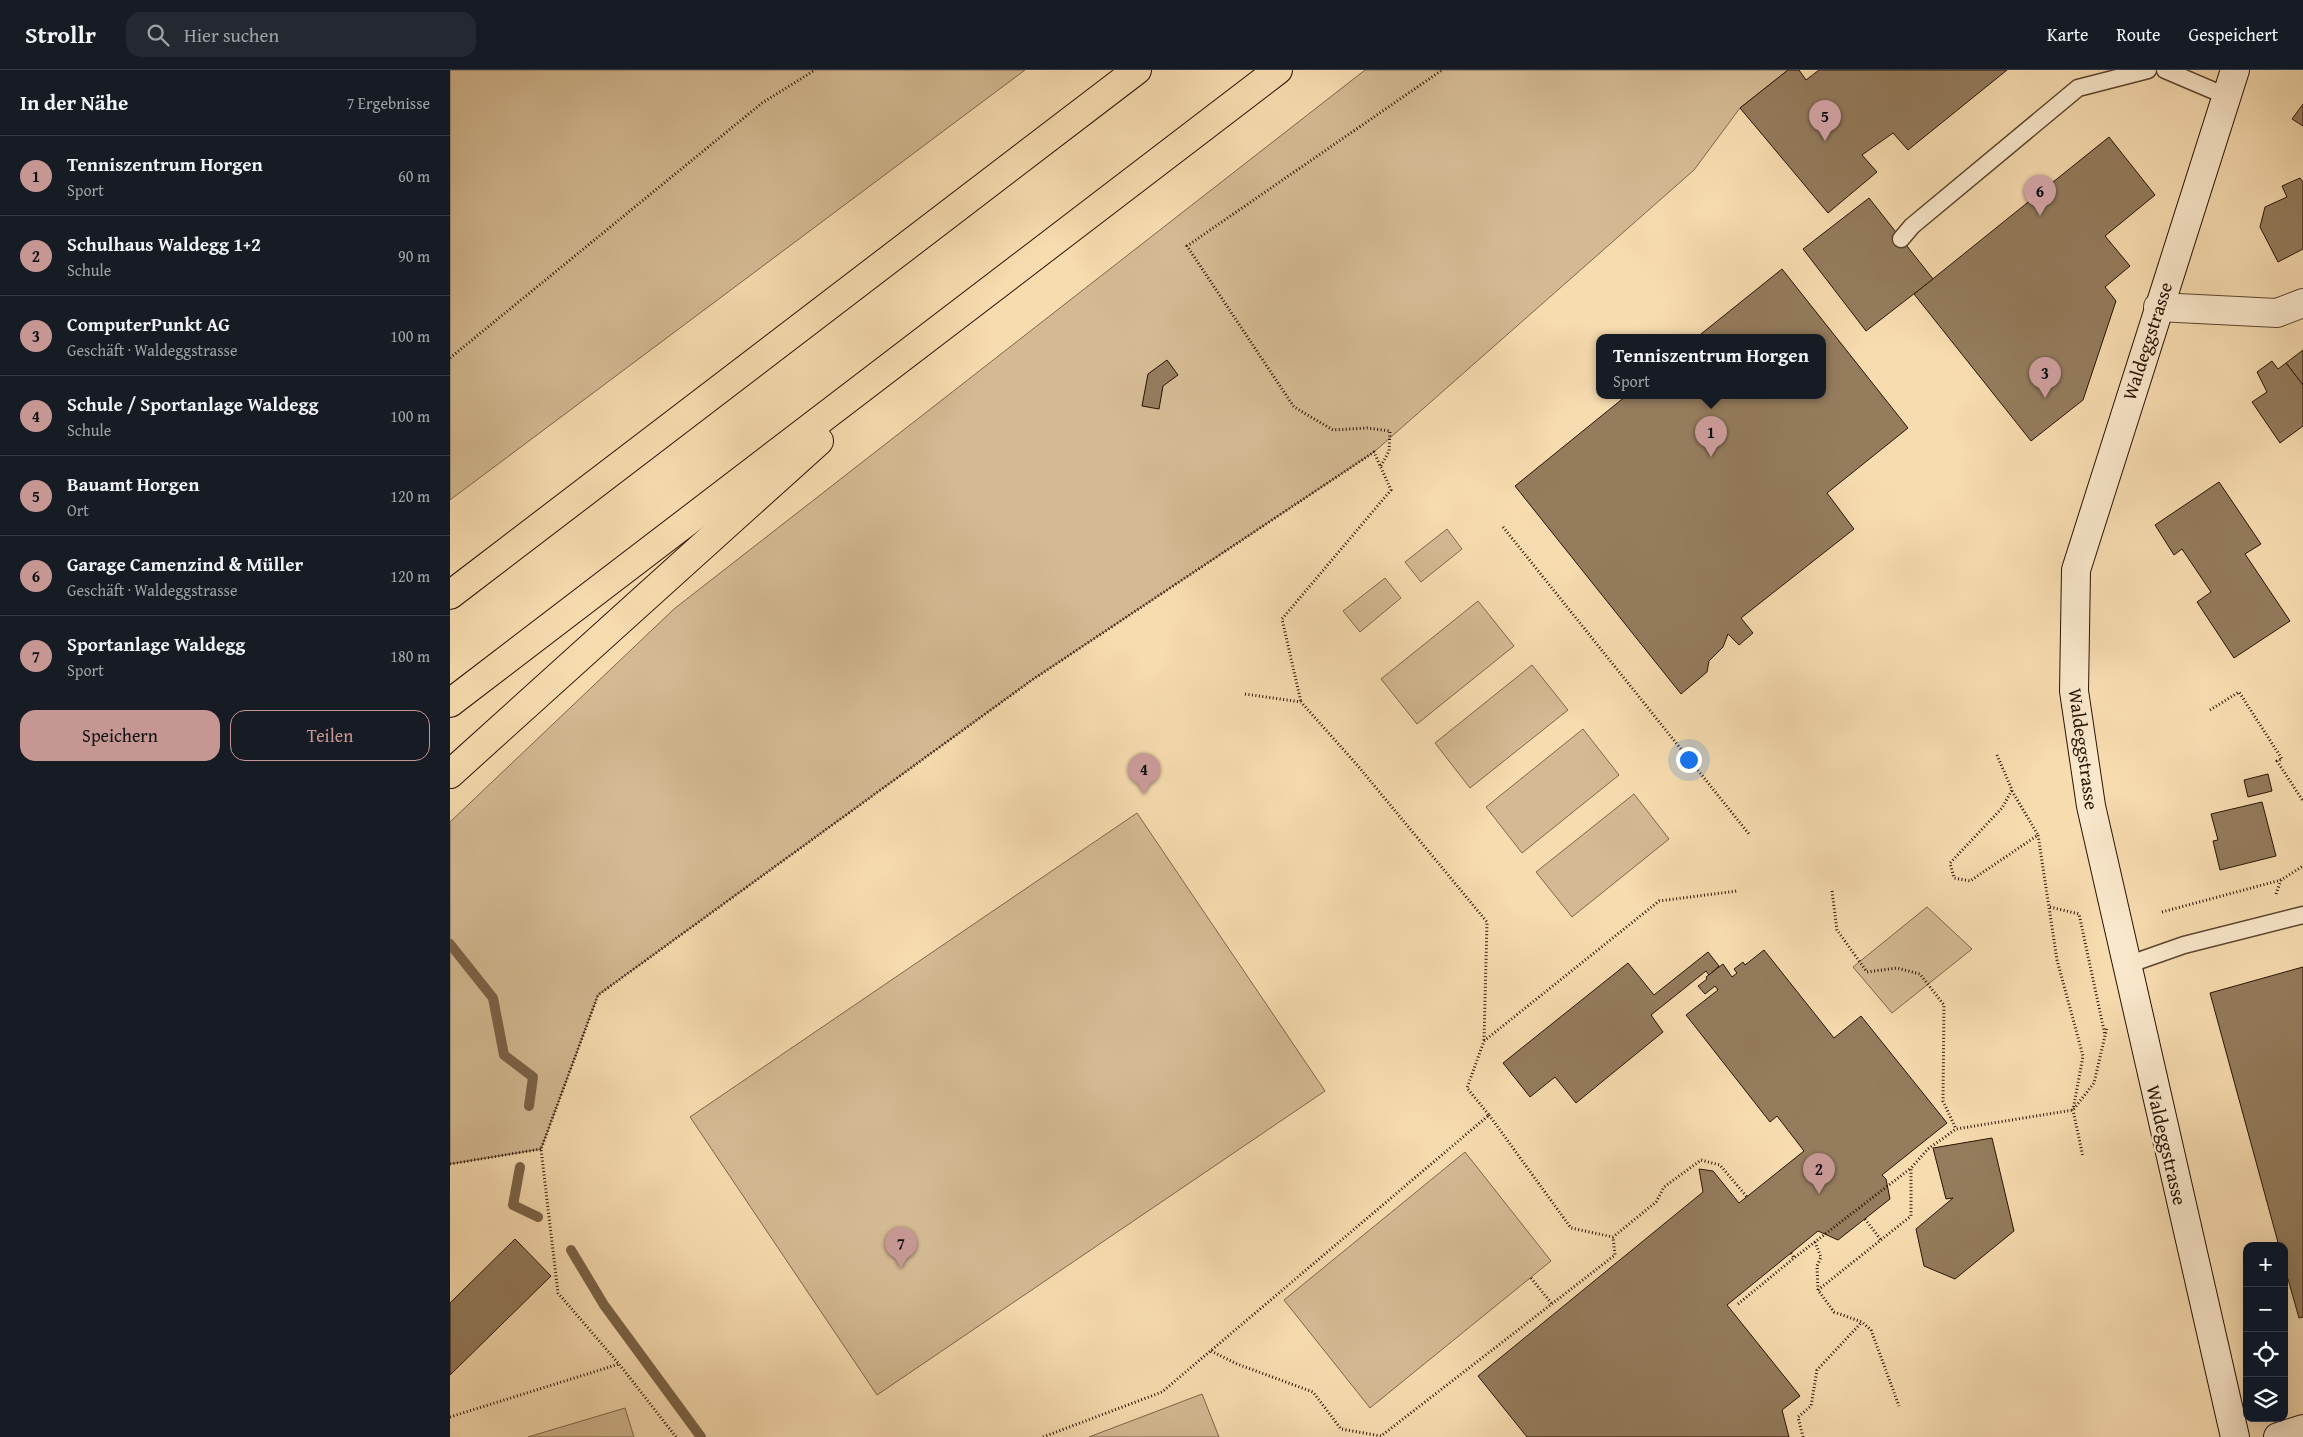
<!DOCTYPE html>
<html lang="de">
<meta charset="utf-8">
<style>
body{margin:0;font-family:"Gentium Book Plus",serif;background:#242831;color:#f1f3f6}
.controls{position:absolute;right:15px;bottom:15px;display:grid;overflow:hidden;border-radius:10px;box-shadow:0 5px 20px #0002}
.controls button{width:45px;height:45px;display:grid;place-items:center;padding:0;border:0;border-bottom:1px solid #363941;background:#171b24;color:#f1f3f6;font:25px sans-serif}
.you{position:absolute;left:1238px;top:689px;width:18px;height:18px;margin:-12px;border:4px solid #fff;border-radius:50%;background:#1a73e8;box-shadow:0 0 0 8px #1a73e833}
.badge{display:grid;place-items:center;width:32px;height:32px;border-radius:50%;background:#c59692;color:#111;font-size:16px;font-weight:700}
.pin{position:absolute;translate:-50% -41px;filter:drop-shadow(0 1px 2px #0008)}
.pin::after{content:'';position:absolute;top:26px;width:18px;height:15px;background:inherit;clip-path:polygon(0 0,100% 0,50% 100%)}
.popup{position:absolute;left:1146px;top:264px;width:230px;height:65px;box-sizing:border-box;display:grid;place-content:center;border-radius:10px;background:#171b24;filter:drop-shadow(0 1px 4px #0005);font-size:16px;white-space:nowrap;color:#9ea1a6}
.popup b{font-size:19px;color:#f1f3f6}
.popup::after{content:'';position:absolute;left:50%;top:100%;margin-left:-10px;border:10px solid transparent;border-top-color:#171b24}
.list{margin:0;padding:0;list-style:none}
h2{display:flex;justify-content:space-between;align-items:center;height:65px;margin:0;padding:0 20px;font-size:21px}
h2 small{font-size:16px;font-weight:400;color:#9ea1a6}
.list li{display:grid;grid-template-columns:32px 1fr auto;gap:15px;align-items:center;box-sizing:border-box;height:80px;padding:0 20px;border-top:1px solid #363941}
.list b{display:block;font-size:19px;white-space:nowrap}
.list p{margin:0;font-size:16px;white-space:nowrap;color:#9ea1a6}
.list em{font-size:16px;font-style:normal;color:#9ea1a6}
.actions{display:flex;gap:10px;padding:15px 20px}
.actions a{flex:1;padding:11px 0;border:1px solid #c59692;border-radius:15px;text-align:center;font-size:18px;color:#c59692}
.actions .main{background:#c59692;color:#111}
.icon{flex:none;width:28px;height:28px;fill:none;stroke:currentColor;stroke-width:2;stroke-linecap:round;stroke-linejoin:round}
.map{position:relative;flex:none;width:1853px;height:1367px;overflow:hidden}
header{display:flex;align-items:center;gap:30px;box-sizing:border-box;height:70px;padding:0 25px;background:#171b24;border-bottom:1px solid #363941}
header strong{font-size:24px}
nav{display:flex;gap:28px;margin-inline-start:auto;font-size:18px}
.search{width:350px;height:45px;background:#242831;display:flex;align-items:center;gap:12px;box-sizing:border-box;padding:0 18px;border-radius:15px;color:#9ea1a6;font-size:19px}
main{display:flex}
aside{flex:1;background:#171b24}
.map>svg:first-child{display:block}
.green{fill:#d4ba93;stroke:#7e664c}
.lines{fill:none;stroke-linecap:round;stroke-linejoin:round}
.stream{stroke:#7b6348;stroke-width:10}
.building{fill:#947c5d;stroke:#291304}
.lane-casing{stroke:#5c452f;stroke-width:19}
.street-casing{stroke:#5c452f;stroke-width:30}
.secondary-casing{stroke:#291304;stroke-width:30}
.highway-casing{stroke:#291304;stroke-width:30}
.path{stroke:#291304;stroke-width:3;stroke-dasharray:1 2.5;stroke-linecap:butt}
.lane{stroke:#fae8cc;stroke-width:16}
.street{stroke:#fae8cc;stroke-width:28}
.secondary{stroke:#fae8cc;stroke-width:28}
.highway{stroke:#f7dcb0;stroke-width:28}
.labels{text-anchor:middle;stroke-width:4.5;stroke-linejoin:round;paint-order:stroke}
.street-label{font-size:19px;fill:#291304;stroke:#fae8cc}
</style>
<header>
<strong>Strollr</strong>
<div class="search"><svg class="icon" aria-label="search" viewBox="0 0 24 24"><circle cx="10" cy="10" r="6"/><path d="M15 15l6 6"/></svg>Hier suchen</div>
<nav><a>Karte</a><a>Route</a><a>Gespeichert</a></nav>
</header>
<main>
<aside>
<h2>In der Nähe<small>7 Ergebnisse</small></h2>
<ul class="list">
<li><span class="badge">1</span><div><b>Tenniszentrum Horgen</b><p>Sport</p></div><em>60 m</em></li>
<li><span class="badge">2</span><div><b>Schulhaus Waldegg 1+2</b><p>Schule</p></div><em>90 m</em></li>
<li><span class="badge">3</span><div><b>ComputerPunkt AG</b><p>Geschäft · Waldeggstrasse</p></div><em>100 m</em></li>
<li><span class="badge">4</span><div><b>Schule / Sportanlage Waldegg</b><p>Schule</p></div><em>100 m</em></li>
<li><span class="badge">5</span><div><b>Bauamt Horgen</b><p>Ort</p></div><em>120 m</em></li>
<li><span class="badge">6</span><div><b>Garage Camenzind &amp; Müller</b><p>Geschäft · Waldeggstrasse</p></div><em>120 m</em></li>
<li><span class="badge">7</span><div><b>Sportanlage Waldegg</b><p>Sport</p></div><em>180 m</em></li>
</ul>
<div class="actions"><a class="main">Speichern</a><a>Teilen</a></div>
</aside>
<div class="map">
<svg width="1853" height="1367" viewBox="0 0 1853 1367">
<rect width="100%" height="100%" fill="#f7dcb0"/>
<filter id="stains"><feTurbulence type="fractalNoise" baseFrequency=".004" numOctaves="4"/><feColorMatrix values="0 0 0 0 .2 0 0 0 0 .09 0 0 0 0 .02 0 0 0 .5 -.17"/></filter>
<radialGradient id="worn" r=".72"><stop offset=".6" stop-color="#630" stop-opacity="0"/><stop offset="1" stop-color="#630" stop-opacity=".3"/></radialGradient>
<g class="green">
<polygon points="0,0 575,0 0,430"/>
<polygon points="915,0 1338,0 1290,38 1244,100 924,382 582,610 148,925 91,1079 0,1094 0,752 224,539"/>
<polygon points="997,459 1012,479 971,512 955,492"/>
<polygon points="935,508 951,528 910,562 893,541"/>
<polygon points="1028,531 1064,576 967,654 931,609"/>
<polygon points="1082,595 1118,640 1020,718 985,673"/>
<polygon points="1133,659 1169,705 1072,783 1036,737"/>
<polygon points="1184,724 1219,769 1122,847 1086,802"/>
<polygon points="687,743 875,1021 427,1325 240,1047"/>
<polygon points="1477,837 1522,879 1442,943 1403,897"/>
<polygon points="1015,1082 1101,1191 920,1338 834,1230"/>
<polygon points="752,1324 769,1367 639,1367"/>
<polygon points="175,1338 184,1367 78,1367"/>
</g>
<g class="lines">
<g class="stream">
<polyline points="0,874 43,928 54,985 83,1007 79,1036"/>
<polyline points="70,1097 63,1135 88,1147"/>
<polyline points="121,1180 154,1235 251,1367"/>
</g>
</g>
<g class="building">
<polygon points="1338,0 1349,0 1356,10 1369,0 1557,0 1458,80 1443,63 1412,85 1427,102 1378,143 1290,38"/>
<polygon points="1853,34 1853,56 1842,49"/>
<polygon points="1659,67 1705,125 1655,166 1680,196 1655,217 1666,231 1633,330 1581,371 1464,224"/>
<polygon points="1850,108 1853,112 1853,179 1828,192 1810,157 1815,137 1837,127 1832,116"/>
<polygon points="1419,128 1483,209 1416,261 1353,179"/>
<polygon points="1332,199 1458,358 1377,423 1404,459 1291,548 1303,563 1289,575 1278,564 1273,577 1259,591 1257,602 1231,624 1065,416 1176,326 1372,326 1372,268 1246,268"/>
<polygon points="1853,280 1853,315 1836,293"/>
<polygon points="717,290 728,305 713,316 709,339 692,336 698,304"/>
<polygon points="1822,291 1828,299 1836,293 1853,315 1853,356 1830,373 1802,332 1817,322 1807,302"/>
<polygon points="1769,412 1811,474 1795,484 1840,551 1784,588 1747,532 1761,522 1732,479 1724,485 1705,455"/>
<polygon points="1818,704 1822,721 1798,727 1794,710"/>
<polygon points="1812,732 1826,786 1770,800 1763,771 1768,770 1761,744"/>
<polygon points="1314,880 1384,968 1411,946 1497,1053 1432,1105 1436,1109 1440,1129 1388,1170 1368,1161 1277,1235 1350,1326 1332,1340 1339,1367 1077,1367 1028,1306 1253,1122 1249,1099 1263,1101 1289,1133 1354,1081 1327,1046 1320,1052 1236,945 1268,920 1265,916 1255,924 1248,916 1257,909 1256,907 1273,894 1282,907 1287,903 1284,899 1293,892 1295,895"/>
<polygon points="1258,882 1269,896 1259,905 1256,901 1201,945 1213,962 1126,1033 1105,1007 1080,1027 1053,993 1178,893 1204,925"/>
<polygon points="1853,897 1853,1247 1849,1248 1834,1195 1834,1176 1829,1176 1760,923"/>
<polygon points="1542,1068 1564,1161 1505,1209 1474,1196 1466,1159 1503,1128 1496,1129 1483,1078"/>
<polygon points="65,1169 101,1206 0,1305 0,1233"/>
</g>
<g class="lines">
<g class="lane-casing">
<g id="lane">
<polyline points="1715,0 1776,26"/>
<polyline points="1451,169 1462,156 1628,18 1698,0"/>
<polyline points="1677,895 1734,875 1853,845"/>
</g>
</g>
<g class="street-casing">
<polyline id="street" points="1708,237 1827,243 1853,233"/>
</g>
<g class="secondary-casing">
<g id="secondary">
<polyline points="1785,0 1626,500 1624,621 1641,736 1785,1367"/>
<polyline points="1828,1367 1853,1359"/>
</g>
</g>
<g class="highway-casing">
<g id="highway">
<polyline points="0,525 687,0"/>
<polyline points="0,633 828,0"/>
<polyline points="0,704 369,371"/>
</g>
</g>
<g class="path">
<polyline points="0,288 312,33 365,0"/>
<polyline points="931,396 939,381 940,361 917,358 883,360 844,337 737,176 992,0"/>
<polyline points="1053,457 1299,764"/>
<polyline points="795,624 851,632 908,696 1037,852 1034,970"/>
<polyline points="1760,640 1789,622 1832,689 1827,691 1853,731"/>
<polyline points="1547,685 1562,720 1552,738 1500,793 1504,808 1520,811 1588,765 1607,890 1633,986 1623,1040 1633,1087"/>
<polyline points="1562,721 1588,765"/>
<polyline points="1382,821 1387,860 1417,902 1447,898 1470,904 1494,935 1493,1031 1506,1059"/>
<polyline points="1826,824 1831,810 1853,796"/>
<polyline points="1600,837 1629,844 1655,965"/>
<polyline points="1712,842 1831,810"/>
<polyline points="1039,1045 1121,1158 1163,1167 1206,1132 1214,1117 1251,1090 1270,1095 1297,1127"/>
<polyline points="0,1094 91,1079"/>
<polyline points="1415,1149 1431,1170"/>
<polyline points="1365,1172 1371,1187 1367,1196 1368,1220 1384,1242 1412,1252 1421,1260 1449,1336"/>
<polyline points="1341,1183 1344,1188 1461,1098"/>
<polyline points="1081,1208 1102,1234"/>
<polyline points="1368,1220 1461,1146 1461,1098 1478,1079 1506,1059 1623,1040 1644,1013 1657,957"/>
<polyline points="1288,1234 1344,1188"/>
<polyline points="761,1281 787,1294 863,1322 891,1359 931,1366 1165,1185 1163,1167"/>
<polyline points="0,1347 169,1294"/>
<polyline points="226,1367 169,1294 108,1223 91,1079 148,925 582,610 924,382 941,420 832,549 851,632"/>
<polyline points="593,1367 712,1322 1039,1045 1017,1018 1034,971 1209,831 1287,821"/>
<polyline points="1353,1367 1348,1347 1361,1336 1367,1300 1412,1252"/>
</g>
<use href="#lane" class="lane"/>
<use href="#street" class="street"/>
<use href="#secondary" class="secondary"/>
<use href="#highway" class="highway"/>
</g>
<g class="labels">
<g class="street-label">
<text transform="translate(1697 271) rotate(-72)" y="7">Waldeggstrasse</text>
<text transform="translate(1634 679) rotate(82)" y="7">Waldeggstrasse</text>
<text transform="translate(1717 1075) rotate(77)" y="7">Waldeggstrasse</text>
</g>
</g>
<rect width="100%" height="100%" filter="url(#stains)"/>
<rect width="100%" height="100%" fill="url(#worn)"/>
</svg>
<div class="controls">
<button>+</button>
<button>−</button>
<button><svg class="icon" aria-label="locate" viewBox="0 0 24 24"><circle cx="12" cy="12" r="6"/><path d="M12 2v4M12 18v4M2 12h4M18 12h4"/></svg></button>
<button><svg class="icon" aria-label="layers" viewBox="0 0 24 24"><path d="M12 4l9 5-9 5-9-5zM3 14l9 5 9-5"/></svg></button>
</div>
<div class="you"></div>
<div class="pin badge" style="left:1261px;top:387px">1</div>
<div class="popup"><b>Tenniszentrum Horgen</b>Sport</div>
<div class="pin badge" style="left:1369px;top:1124px">2</div>
<div class="pin badge" style="left:1595px;top:328px">3</div>
<div class="pin badge" style="left:694px;top:724px">4</div>
<div class="pin badge" style="left:1375px;top:71px">5</div>
<div class="pin badge" style="left:1590px;top:146px">6</div>
<div class="pin badge" style="left:451px;top:1198px">7</div>
</div>
</main>
